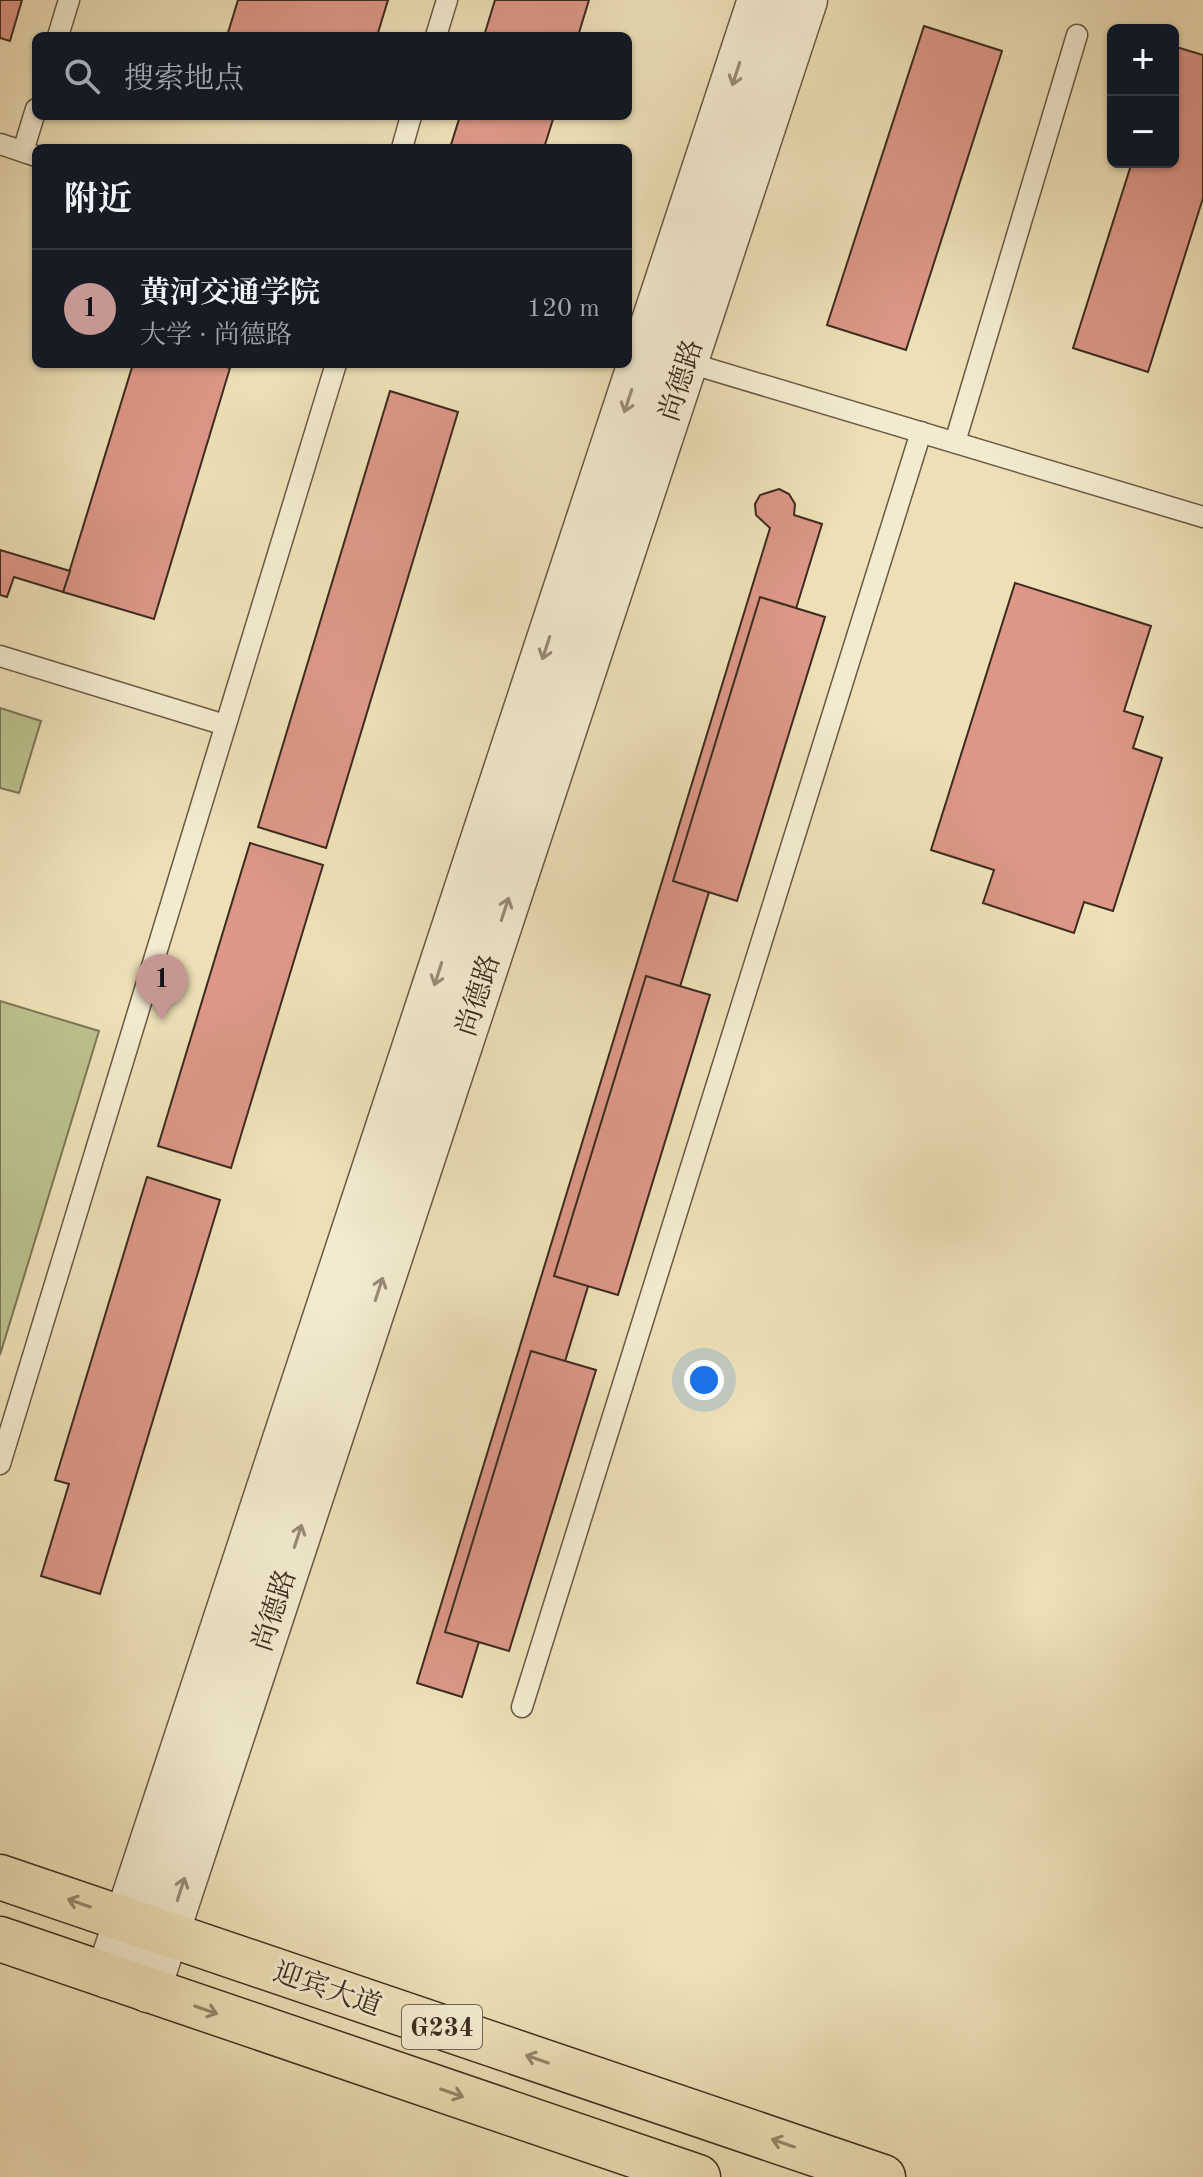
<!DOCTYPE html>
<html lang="zh">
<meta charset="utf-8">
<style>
body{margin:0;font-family:"Old Standard TT","Noto Serif SC",serif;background:#242831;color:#f1f3f6}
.controls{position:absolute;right:24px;top:24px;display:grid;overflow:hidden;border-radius:12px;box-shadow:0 2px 6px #0004}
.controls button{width:72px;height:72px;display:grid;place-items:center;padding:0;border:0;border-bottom:2px solid #363941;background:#171b24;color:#f1f3f6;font:40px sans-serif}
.you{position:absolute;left:704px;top:1380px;width:28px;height:28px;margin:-20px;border:6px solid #fff;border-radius:50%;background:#1a73e8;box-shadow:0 0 0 12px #1a73e833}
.badge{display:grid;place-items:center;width:52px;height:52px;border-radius:50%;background:#c59692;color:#111;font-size:26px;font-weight:700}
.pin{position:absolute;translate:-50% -66px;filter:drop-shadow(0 2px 4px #0008)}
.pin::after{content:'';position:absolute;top:42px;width:28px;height:24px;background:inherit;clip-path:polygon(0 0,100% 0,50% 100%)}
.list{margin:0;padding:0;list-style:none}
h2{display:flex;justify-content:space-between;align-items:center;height:104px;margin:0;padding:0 32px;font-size:34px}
h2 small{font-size:26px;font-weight:400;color:#9ea1a6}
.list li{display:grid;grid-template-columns:52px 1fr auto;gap:24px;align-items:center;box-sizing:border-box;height:120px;padding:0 32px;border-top:2px solid #363941}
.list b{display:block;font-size:30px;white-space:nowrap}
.list p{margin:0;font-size:26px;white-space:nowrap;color:#9ea1a6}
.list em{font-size:26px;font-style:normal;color:#9ea1a6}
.icon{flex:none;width:44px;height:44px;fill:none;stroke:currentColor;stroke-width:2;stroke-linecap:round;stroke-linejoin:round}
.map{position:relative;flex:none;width:1203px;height:2177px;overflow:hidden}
.search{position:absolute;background:#171b24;box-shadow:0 2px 6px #0004;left:32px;top:32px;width:600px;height:88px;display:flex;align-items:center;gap:20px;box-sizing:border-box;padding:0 28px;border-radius:12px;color:#9ea1a6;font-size:30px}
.panel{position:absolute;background:#171b24;box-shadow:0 2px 6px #0004;left:32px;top:144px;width:600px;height:224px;border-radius:12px}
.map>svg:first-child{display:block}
.green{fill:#bbc18c;stroke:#7c7656;stroke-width:2}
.building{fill:#dc9786;stroke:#3d2c21;stroke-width:2}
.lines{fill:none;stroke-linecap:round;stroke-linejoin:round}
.service-casing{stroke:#695946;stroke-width:23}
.tertiary-casing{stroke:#695946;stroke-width:47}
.trunk-casing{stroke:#3d2c21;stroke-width:47}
.service{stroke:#f3ebd0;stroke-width:20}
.tertiary{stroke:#f3ebd0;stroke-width:44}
.trunk{stroke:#ede0b6;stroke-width:44}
.oneway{stroke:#988c78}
.oneway2{stroke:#95866c}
.labels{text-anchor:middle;stroke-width:6;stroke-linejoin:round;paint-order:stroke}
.shield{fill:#f3ebd0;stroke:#746556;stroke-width:2}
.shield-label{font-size:26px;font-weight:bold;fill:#3d2c21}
.street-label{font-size:28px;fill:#3d2c21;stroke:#f3ebd0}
</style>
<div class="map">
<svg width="1203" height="2177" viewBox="0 0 1203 2177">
<rect width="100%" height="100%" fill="#ede0b6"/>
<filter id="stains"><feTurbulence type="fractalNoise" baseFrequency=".0025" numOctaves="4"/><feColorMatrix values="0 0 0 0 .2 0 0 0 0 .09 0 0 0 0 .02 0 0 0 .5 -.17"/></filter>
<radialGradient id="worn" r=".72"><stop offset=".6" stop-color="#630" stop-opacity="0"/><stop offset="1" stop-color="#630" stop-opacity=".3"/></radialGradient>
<g class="green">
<polygon points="0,708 41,721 19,793 0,788"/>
<polygon points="0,1001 99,1031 0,1355"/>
</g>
<g class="building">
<polygon points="0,0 22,0 10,41 0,38"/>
<polygon points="238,0 388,0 377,36 227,36"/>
<polygon points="495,0 589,0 578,36 484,36"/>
<polygon points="924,26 1002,51 906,350 827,325"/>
<polygon points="1173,46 1203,55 1203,198 1148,372 1073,348 1132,162 1173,162"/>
<polygon points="460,116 554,116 544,148 450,148"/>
<polygon points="133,364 217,364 230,368 154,619 63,592"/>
<polygon points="390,391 458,412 326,848 258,827"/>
<polygon points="779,489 789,494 795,504 794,515 822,524 462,1697 417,1683 770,528 756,515 755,504 760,495"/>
<polygon points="0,550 70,571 63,592 14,577 7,597 0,595"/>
<polygon points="1015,583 1151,626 1124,711 1143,717 1133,748 1162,758 1113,911 1084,902 1074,933 983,903 994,870 931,850"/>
<polygon points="760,597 825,617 737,901 673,881"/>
<polygon points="250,843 323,865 231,1168 158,1146"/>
<polygon points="646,976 710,995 618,1295 554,1276"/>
<polygon points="147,1177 220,1200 100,1594 41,1576 69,1484 55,1480"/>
<polygon points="531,1351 596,1370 509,1651 445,1632"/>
</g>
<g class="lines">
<g class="service-casing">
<g id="service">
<polyline points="58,36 69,0"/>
<polyline points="436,36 447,0"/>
<polyline points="0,144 36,156"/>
<polyline points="402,148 411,116"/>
<polyline points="23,151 36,109"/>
<polyline points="686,362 1203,517"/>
<polyline points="955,442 1077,35"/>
<polyline points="0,656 225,725"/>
<polyline points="0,1464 336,364"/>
<polyline points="522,1707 921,432"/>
</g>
</g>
<g class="tertiary-casing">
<g id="tertiary">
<polyline points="108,1976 760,0"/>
<polyline points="148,1990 805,0"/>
</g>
</g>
<g class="trunk-casing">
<g id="trunk">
<polyline points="0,1877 883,2177"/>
<polyline points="0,1939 698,2177"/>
</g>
</g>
<use href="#service" class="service"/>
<use href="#tertiary" class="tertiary"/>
<use href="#trunk" class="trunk"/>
</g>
<defs><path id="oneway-shaft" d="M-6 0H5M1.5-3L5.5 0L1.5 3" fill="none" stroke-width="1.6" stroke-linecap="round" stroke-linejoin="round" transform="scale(2)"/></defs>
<g class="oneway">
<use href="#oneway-shaft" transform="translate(736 74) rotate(108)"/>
<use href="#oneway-shaft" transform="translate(628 401) rotate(108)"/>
<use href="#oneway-shaft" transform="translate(546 648) rotate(108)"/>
<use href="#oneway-shaft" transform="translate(505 909) rotate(-72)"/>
<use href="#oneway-shaft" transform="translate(438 974) rotate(108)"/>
<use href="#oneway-shaft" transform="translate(379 1289) rotate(-72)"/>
<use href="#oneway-shaft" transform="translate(298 1536) rotate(-72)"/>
<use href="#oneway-shaft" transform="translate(181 1889) rotate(-72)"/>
</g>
<g class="oneway2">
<use href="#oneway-shaft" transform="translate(79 1903) rotate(-161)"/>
<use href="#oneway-shaft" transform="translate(206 2010) rotate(19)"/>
<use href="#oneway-shaft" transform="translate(537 2059) rotate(-161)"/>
<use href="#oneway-shaft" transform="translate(452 2093) rotate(19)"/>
<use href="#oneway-shaft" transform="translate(783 2143) rotate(-161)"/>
</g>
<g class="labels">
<rect class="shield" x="402" y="2005" width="80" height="44" rx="6"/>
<g class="shield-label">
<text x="442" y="2036">G234</text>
</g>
<g class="street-label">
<text transform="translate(680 380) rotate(-72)" y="10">尚德路</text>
<text transform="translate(477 995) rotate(-72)" y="10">尚德路</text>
<text transform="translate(273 1610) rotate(-72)" y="10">尚德路</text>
<text transform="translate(328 1988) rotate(19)" y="10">迎宾大道</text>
</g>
</g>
<rect width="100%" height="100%" filter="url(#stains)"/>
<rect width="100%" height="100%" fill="url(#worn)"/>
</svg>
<div class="controls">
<button>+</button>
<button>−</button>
</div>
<div class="you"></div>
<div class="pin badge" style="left:162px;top:1020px">1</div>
<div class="search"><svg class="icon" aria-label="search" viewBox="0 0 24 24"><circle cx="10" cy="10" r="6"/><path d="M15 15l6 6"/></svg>搜索地点</div>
<section class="panel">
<h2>附近<small></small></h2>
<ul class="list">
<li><span class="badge">1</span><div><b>黄河交通学院</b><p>大学 · 尚德路</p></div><em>120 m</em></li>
</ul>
</section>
</div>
